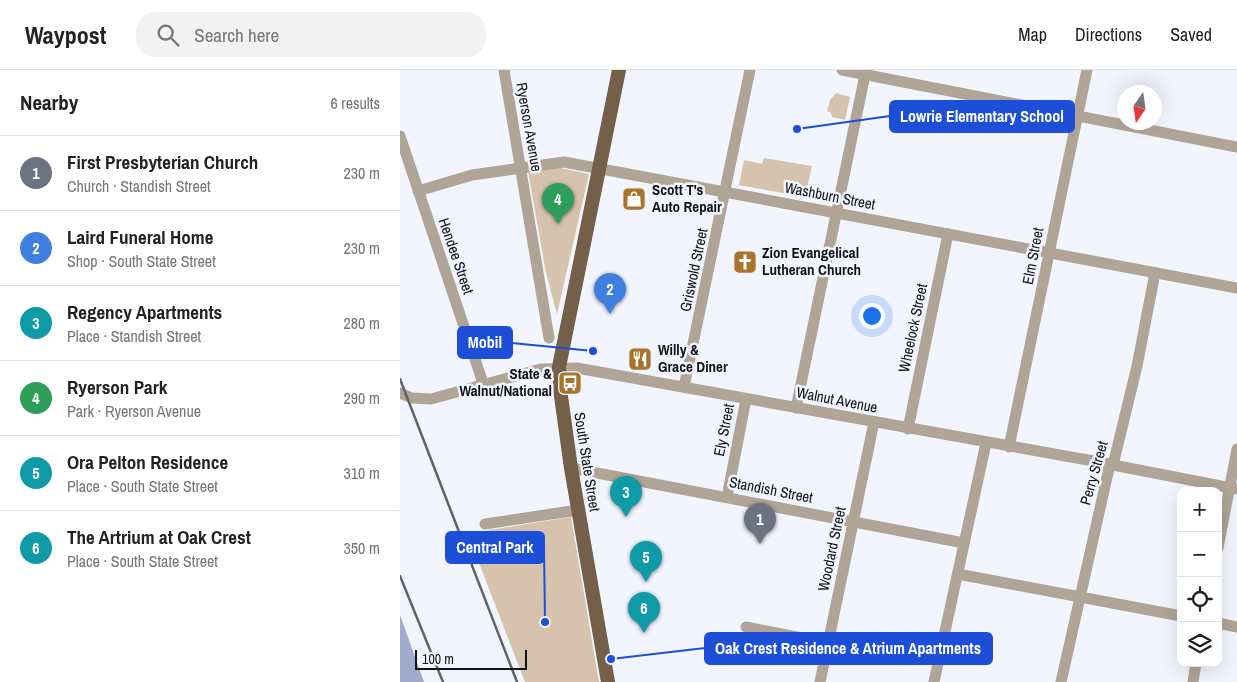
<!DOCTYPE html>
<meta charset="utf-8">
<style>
body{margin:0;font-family:"Archivo Narrow",sans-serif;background:#f2f2f2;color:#222}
.controls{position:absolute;right:15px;bottom:15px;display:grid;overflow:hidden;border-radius:10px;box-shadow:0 5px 20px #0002}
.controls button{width:45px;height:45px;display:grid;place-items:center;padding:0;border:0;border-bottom:1px solid #e0e0e0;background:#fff;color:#222;font:25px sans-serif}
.compass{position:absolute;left:717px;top:15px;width:45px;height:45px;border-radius:50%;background:#fff;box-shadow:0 5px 20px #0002;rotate:193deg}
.scale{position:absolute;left:15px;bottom:12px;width:112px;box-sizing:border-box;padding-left:5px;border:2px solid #0f1219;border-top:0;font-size:14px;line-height:18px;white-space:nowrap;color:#0f1219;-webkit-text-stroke:4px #f2f5fe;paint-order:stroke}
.you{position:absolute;left:471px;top:245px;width:18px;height:18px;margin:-12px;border:4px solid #fff;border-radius:50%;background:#1a73e8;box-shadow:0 0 0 8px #1a73e833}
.badge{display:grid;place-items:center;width:32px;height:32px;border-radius:50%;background:#a8742c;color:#fff;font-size:16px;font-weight:700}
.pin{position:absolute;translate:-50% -41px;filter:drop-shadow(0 1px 2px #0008)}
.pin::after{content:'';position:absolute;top:26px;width:18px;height:15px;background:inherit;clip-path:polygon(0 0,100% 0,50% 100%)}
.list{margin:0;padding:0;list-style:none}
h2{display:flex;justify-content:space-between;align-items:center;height:65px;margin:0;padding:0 20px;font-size:21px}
h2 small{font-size:16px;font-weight:400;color:#767676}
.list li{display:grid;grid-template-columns:32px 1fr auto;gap:15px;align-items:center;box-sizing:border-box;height:75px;padding:0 20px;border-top:1px solid #e0e0e0}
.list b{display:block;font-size:19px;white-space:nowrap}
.list p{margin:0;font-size:16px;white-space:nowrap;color:#767676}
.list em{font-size:16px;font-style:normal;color:#767676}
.icon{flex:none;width:28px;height:28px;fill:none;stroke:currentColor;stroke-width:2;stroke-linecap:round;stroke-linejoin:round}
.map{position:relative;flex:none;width:837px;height:612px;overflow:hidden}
header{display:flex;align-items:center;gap:30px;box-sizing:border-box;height:70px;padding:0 25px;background:#fff;border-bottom:1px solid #e0e0e0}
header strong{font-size:24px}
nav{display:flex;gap:28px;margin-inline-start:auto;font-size:18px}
.search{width:350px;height:45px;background:#f2f2f2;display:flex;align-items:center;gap:12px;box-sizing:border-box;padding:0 18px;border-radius:20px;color:#767676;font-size:19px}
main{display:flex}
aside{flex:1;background:#fff}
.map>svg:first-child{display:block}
.green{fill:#d6c3ae}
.water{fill:#a0aacd}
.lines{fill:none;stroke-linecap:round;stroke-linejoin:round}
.minor{stroke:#afa496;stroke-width:11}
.major{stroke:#746049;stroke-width:14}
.rail{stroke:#5f626a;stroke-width:2.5}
.labels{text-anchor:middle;stroke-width:5;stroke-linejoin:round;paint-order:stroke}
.street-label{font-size:15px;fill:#0f1219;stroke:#f2f5fe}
.poi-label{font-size:15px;font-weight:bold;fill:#0f1219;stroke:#f2f5fe;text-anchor:start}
.leader{fill:none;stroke:#1d4ed8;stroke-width:2}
.callout-dot{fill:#1d4ed8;stroke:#f2f5fe;stroke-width:2}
.callout{fill:#1d4ed8;stroke:#1d4ed8;stroke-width:2}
.callout-label{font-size:16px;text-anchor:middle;font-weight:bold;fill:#fff}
</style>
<header>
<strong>Waypost</strong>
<div class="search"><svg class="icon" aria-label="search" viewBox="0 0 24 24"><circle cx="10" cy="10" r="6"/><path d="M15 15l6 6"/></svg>Search here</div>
<nav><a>Map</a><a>Directions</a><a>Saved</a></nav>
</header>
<main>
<aside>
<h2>Nearby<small>6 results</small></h2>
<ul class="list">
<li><span class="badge" style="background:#6b7280">1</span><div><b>First Presbyterian Church</b><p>Church · Standish Street</p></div><em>230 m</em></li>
<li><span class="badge" style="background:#3f7fe0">2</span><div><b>Laird Funeral Home</b><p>Shop · South State Street</p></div><em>230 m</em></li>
<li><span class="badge" style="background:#0f9aa8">3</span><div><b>Regency Apartments</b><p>Place · Standish Street</p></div><em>280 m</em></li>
<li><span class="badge" style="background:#2e9e5b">4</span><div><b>Ryerson Park</b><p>Park · Ryerson Avenue</p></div><em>290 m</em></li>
<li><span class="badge" style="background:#0f9aa8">5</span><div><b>Ora Pelton Residence</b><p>Place · South State Street</p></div><em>310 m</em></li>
<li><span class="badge" style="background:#0f9aa8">6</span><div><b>The Artrium at Oak Crest</b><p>Place · South State Street</p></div><em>350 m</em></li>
</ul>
</aside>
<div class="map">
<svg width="837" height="612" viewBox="0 0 837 612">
<rect width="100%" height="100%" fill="#f2f5fe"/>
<g class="green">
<polygon points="436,23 450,27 445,50 432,47 431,43 427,41 430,30"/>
<polygon points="364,88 412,96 405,127 339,115 344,90 362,94"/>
<polygon points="156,97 189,104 157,244 146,203 128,101"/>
<polygon points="171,447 199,612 125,612 69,467 87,464 89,460"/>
</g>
<polygon class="water" points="0,545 24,612 0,612"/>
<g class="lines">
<g class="minor">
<polyline points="104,0 149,268"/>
<polyline points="442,0 837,77"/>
<polyline points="0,66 84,316"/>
<polyline points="18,121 72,105 164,92 837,218"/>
<polyline points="284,317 350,0"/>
<polyline points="0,323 12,328 31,329 141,299 177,298 710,394"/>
<polyline points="396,338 466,0"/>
<polyline points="508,359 548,164"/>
<polyline points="609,377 687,0"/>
<polyline points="713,395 837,419"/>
<polyline points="171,398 564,473"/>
<polyline points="327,427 346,329"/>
<polyline points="85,454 178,440"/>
<polyline points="818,478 837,379"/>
<polyline points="558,504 781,546"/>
<polyline points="818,553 837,557"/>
<polyline points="346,557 427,573"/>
<polyline points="420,612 474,352"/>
<polyline points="534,612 586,373"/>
<polyline points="661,612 710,394 713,395 737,296 755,203"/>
<polyline points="793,612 796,593"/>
</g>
<polyline class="major" points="208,612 171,398 160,319 159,297 219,0"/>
<g class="rail">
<polyline points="0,309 117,612"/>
<polyline points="0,506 43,612"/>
</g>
</g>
<defs>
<g id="shop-square" transform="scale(1.25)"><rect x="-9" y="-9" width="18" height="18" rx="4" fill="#a8742c" stroke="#f2f5fe"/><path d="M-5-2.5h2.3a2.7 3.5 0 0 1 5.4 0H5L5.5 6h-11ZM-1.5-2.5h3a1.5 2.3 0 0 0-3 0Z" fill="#fff"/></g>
<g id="church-square" transform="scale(1.25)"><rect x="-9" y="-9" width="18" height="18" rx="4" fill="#a8742c" stroke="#f2f5fe"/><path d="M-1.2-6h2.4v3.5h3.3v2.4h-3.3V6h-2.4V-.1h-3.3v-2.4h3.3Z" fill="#fff"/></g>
<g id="restaurant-square" transform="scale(1.25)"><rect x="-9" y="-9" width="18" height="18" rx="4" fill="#a8742c" stroke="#f2f5fe"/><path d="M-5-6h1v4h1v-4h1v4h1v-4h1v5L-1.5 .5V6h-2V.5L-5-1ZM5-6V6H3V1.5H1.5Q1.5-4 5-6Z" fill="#fff"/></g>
<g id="bus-square" transform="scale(1.25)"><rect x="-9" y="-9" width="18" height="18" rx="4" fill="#a8742c" stroke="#f2f5fe"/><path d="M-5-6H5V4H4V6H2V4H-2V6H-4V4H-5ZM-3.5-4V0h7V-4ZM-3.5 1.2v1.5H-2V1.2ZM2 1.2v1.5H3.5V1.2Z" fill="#fff"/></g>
</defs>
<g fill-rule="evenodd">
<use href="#shop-square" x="234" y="129"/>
<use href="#church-square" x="345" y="192"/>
<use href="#restaurant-square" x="240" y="289"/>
<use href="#bus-square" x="170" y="313"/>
</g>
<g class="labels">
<g class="street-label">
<text transform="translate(129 57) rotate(80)" y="5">Ryerson Avenue</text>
<text transform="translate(430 126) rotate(11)" y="5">Washburn Street</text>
<text transform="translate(56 186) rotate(71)" y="5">Hendee Street</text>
<text transform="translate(633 186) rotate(-79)" y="5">Elm Street</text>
<text transform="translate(294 200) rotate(-78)" y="5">Griswold Street</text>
<text transform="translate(513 258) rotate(-78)" y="5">Wheelock Street</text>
<text transform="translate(437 330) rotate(11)" y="5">Walnut Avenue</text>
<text transform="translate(324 360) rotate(-79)" y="5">Ely Street</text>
<text transform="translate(187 392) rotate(81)" y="5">South State Street</text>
<text transform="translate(694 403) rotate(-74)" y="5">Perry Street</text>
<text transform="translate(371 420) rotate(11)" y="5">Standish Street</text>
<text transform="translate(432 479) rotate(-78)" y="5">Woodard Street</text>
</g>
<g class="poi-label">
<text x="252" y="125">Scott T's<tspan x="252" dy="17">Auto Repair</tspan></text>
<text x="362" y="188">Zion Evangelical<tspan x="362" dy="17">Lutheran Church</tspan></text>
<text x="258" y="285">Willy &amp;<tspan x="258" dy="17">Grace Diner</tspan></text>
<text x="152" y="309" text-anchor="end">State &amp;<tspan x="152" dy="17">Walnut/National</tspan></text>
</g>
</g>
<path class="leader" d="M397 59L490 46M193 281L112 273M145 552L144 478M211 589L305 578"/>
<g class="callout-dot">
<circle cx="397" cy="59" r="5"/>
<circle cx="193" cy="281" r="5"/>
<circle cx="145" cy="552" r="5"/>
<circle cx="211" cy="589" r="5"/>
</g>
<g class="callout">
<rect x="490" y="31" width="184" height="31" rx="5"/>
<rect x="58" y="257" width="54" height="31" rx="5"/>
<rect x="46" y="462" width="98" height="31" rx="5"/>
<rect x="305" y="563" width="287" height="31" rx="5"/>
</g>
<g class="callout-label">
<text x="582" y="52">Lowrie Elementary School</text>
<text x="85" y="278">Mobil</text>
<text x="95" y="483">Central Park</text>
<text x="448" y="584">Oak Crest Residence &amp; Atrium Apartments</text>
</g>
</svg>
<div class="controls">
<button>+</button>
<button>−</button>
<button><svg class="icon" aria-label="locate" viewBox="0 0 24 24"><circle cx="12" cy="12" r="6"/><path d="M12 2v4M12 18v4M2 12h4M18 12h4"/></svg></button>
<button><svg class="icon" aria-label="layers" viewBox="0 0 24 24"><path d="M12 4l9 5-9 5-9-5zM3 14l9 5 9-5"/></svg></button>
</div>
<svg class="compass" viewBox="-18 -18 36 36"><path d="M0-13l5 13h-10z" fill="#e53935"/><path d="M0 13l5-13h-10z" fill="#767676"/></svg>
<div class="scale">100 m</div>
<div class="you"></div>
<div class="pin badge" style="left:360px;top:474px;background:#6b7280">1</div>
<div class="pin badge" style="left:210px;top:244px;background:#3f7fe0">2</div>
<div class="pin badge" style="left:226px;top:447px;background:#0f9aa8">3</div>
<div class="pin badge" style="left:158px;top:154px;background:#2e9e5b">4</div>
<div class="pin badge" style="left:246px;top:512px;background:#0f9aa8">5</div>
<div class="pin badge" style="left:244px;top:563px;background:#0f9aa8">6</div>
</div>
</main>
